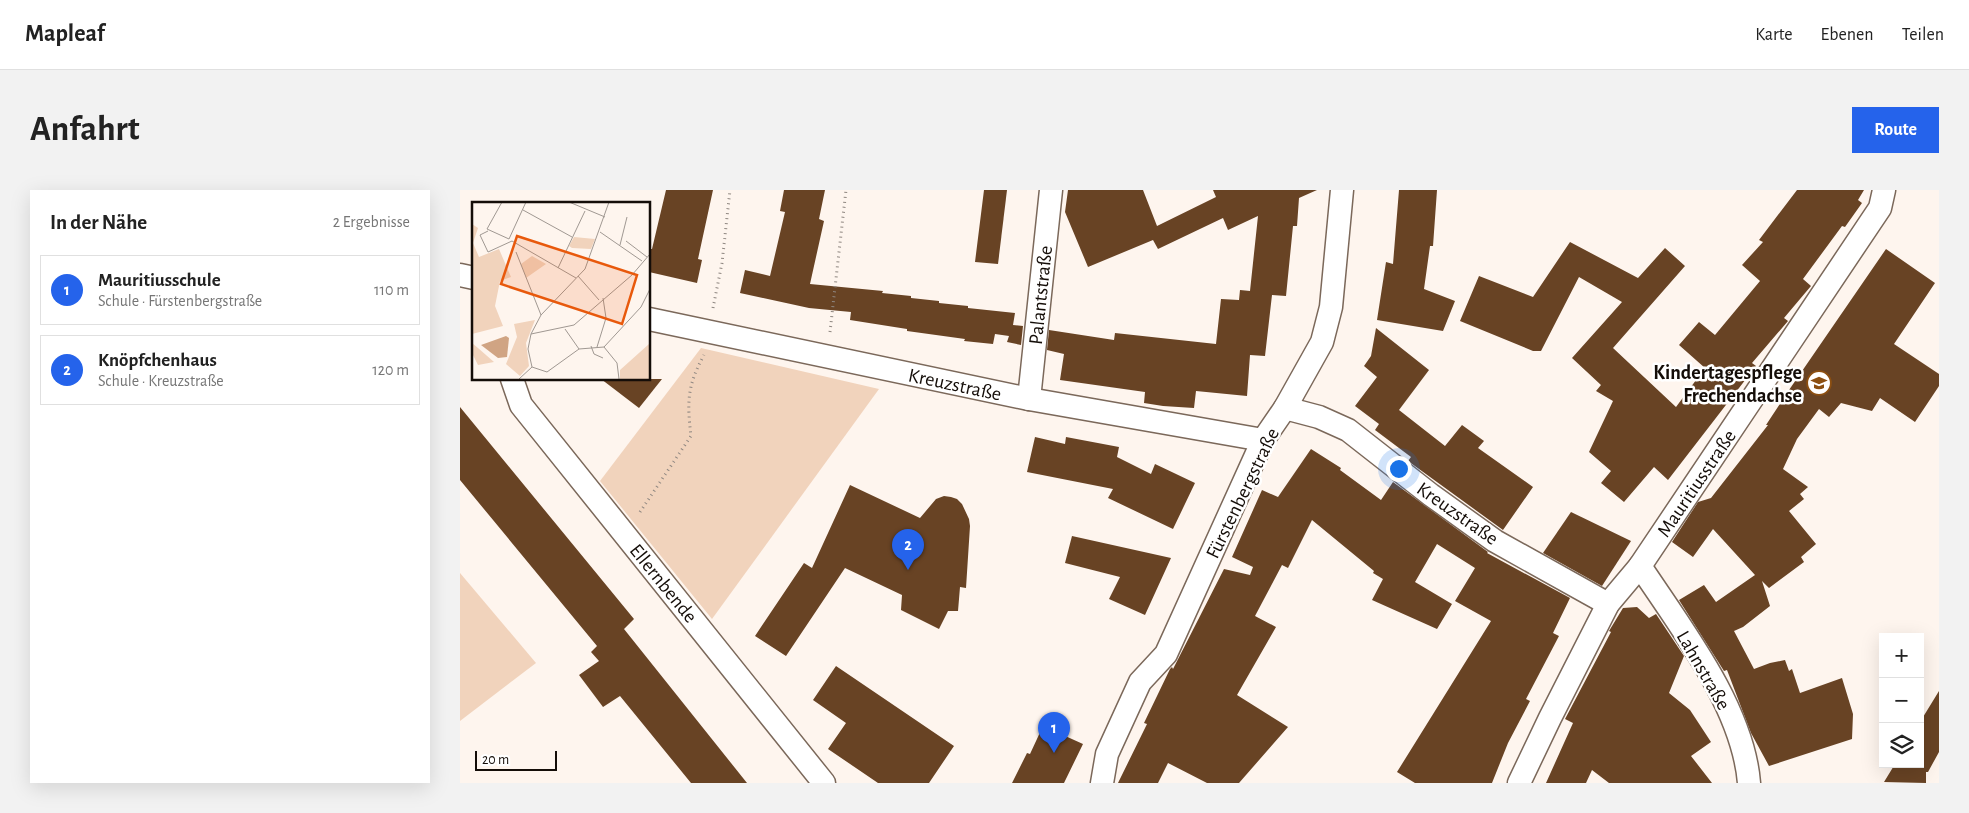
<!DOCTYPE html>
<html lang="de">
<meta charset="utf-8">
<style>
body{margin:0;font-family:"Alegreya Sans",sans-serif;background:#f2f2f2;color:#222}
.controls{position:absolute;right:15px;bottom:15px;display:grid;overflow:hidden;border-radius:0px;box-shadow:0 5px 20px #0002}
.controls button{width:45px;height:45px;display:grid;place-items:center;padding:0;border:0;border-bottom:1px solid #e0e0e0;background:#fff;color:#222;font:25px sans-serif}
.scale{position:absolute;left:15px;bottom:12px;width:82px;box-sizing:border-box;padding-left:5px;border:2px solid #140d08;border-top:0;font-size:14px;line-height:18px;white-space:nowrap;color:#140d08;-webkit-text-stroke:4px #fff;paint-order:stroke}
.you{position:absolute;left:938px;top:278px;width:18px;height:18px;margin:-12px;border:4px solid #fff;border-radius:50%;background:#1a73e8;box-shadow:0 0 0 8px #1a73e833}
.badge{display:grid;place-items:center;width:32px;height:32px;border-radius:50%;background:#2563eb;color:#fff;font-size:16px;font-weight:700}
.pin{position:absolute;translate:-50% -41px;filter:drop-shadow(0 1px 2px #0008)}
.pin::after{content:'';position:absolute;top:26px;width:18px;height:15px;background:inherit;clip-path:polygon(0 0,100% 0,50% 100%)}
.list{margin:0;padding:0;list-style:none}
h2{display:flex;justify-content:space-between;align-items:center;height:65px;margin:0;padding:0 20px;font-size:21px}
h2 small{font-size:16px;font-weight:400;color:#767676}
.list li{display:grid;grid-template-columns:32px 1fr auto;gap:15px;align-items:center;box-sizing:border-box;height:70px;margin:0 10px 10px;padding:0 10px;border:1px solid #e0e0e0;border-radius:0px}
.list b{display:block;font-size:19px;white-space:nowrap}
.list p{margin:0;font-size:16px;white-space:nowrap;color:#767676}
.list em{font-size:16px;font-style:normal;color:#767676}
.icon{flex:none;width:28px;height:28px;fill:none;stroke:currentColor;stroke-width:2;stroke-linecap:round;stroke-linejoin:round}
.map{position:relative;flex:none;width:1479px;height:593px;overflow:hidden;border-radius:0px}
header{display:flex;align-items:center;gap:30px;box-sizing:border-box;height:70px;padding:0 25px;background:#fff;border-bottom:1px solid #e0e0e0}
header strong{font-size:24px}
nav{display:flex;gap:28px;margin-inline-start:auto;font-size:18px}
.intro{display:flex;align-items:center;justify-content:space-between;box-sizing:border-box;height:120px;padding:0 30px}
h1{margin:0;font-size:35px}
.button{padding:12px 22px;border-radius:0px;background:#2563eb;color:#fff;font-size:18px;font-weight:700}
main{display:flex;gap:30px;padding:0 30px}
aside{flex:1;background:#fff;border-radius:0px;box-shadow:0 5px 20px #0002}
.map>svg:first-child{display:block}
.green{fill:#f1d3bc}
.building{fill:#684324}
.lines{fill:none;stroke-linecap:round;stroke-linejoin:round}
.street-casing{stroke:#7b685a;stroke-width:25}
.path{stroke:#8f8781;stroke-width:3;stroke-dasharray:1 4;stroke-linecap:butt}
.street{stroke:#fff;stroke-width:22}
.labels{text-anchor:middle;stroke-width:5;stroke-linejoin:round;paint-order:stroke}
.street-label{font-size:20px;fill:#140d08;stroke:#fff}
.poi-label{font-size:20px;font-weight:bold;fill:#140d08;stroke:#fff;text-anchor:end}
.inset-road{fill:none;stroke:#a09892;stroke-width:1}
.view{fill:#e8590c;fill-opacity:0.15;stroke:#e8590c;stroke-width:2.5}
.inset-edge{fill:none;stroke:#140d08;stroke-width:2.5}
</style>
<header>
<strong>Mapleaf</strong>
<nav><a>Karte</a><a>Ebenen</a><a>Teilen</a></nav>
</header>
<div class="intro"><h1>Anfahrt</h1><a class="button">Route</a></div>
<main>
<aside>
<h2>In der Nähe<small>2 Ergebnisse</small></h2>
<ul class="list">
<li><span class="badge">1</span><div><b>Mauritiusschule</b><p>Schule · Fürstenbergstraße</p></div><em>110 m</em></li>
<li><span class="badge">2</span><div><b>Knöpfchenhaus</b><p>Schule · Kreuzstraße</p></div><em>120 m</em></li>
</ul>
</aside>
<div class="map">
<svg width="1479" height="593" viewBox="0 0 1479 593">
<rect width="100%" height="100%" fill="#fef5ee"/>
<g class="green">
<polygon points="241,158 419,199 252,429 140,291"/>
<polygon points="0,383 76,473 0,531"/>
</g>
<g class="building">
<polygon points="206,0 253,0 238,69 242,70 237,93 189,82 189,59 192,59"/>
<polygon points="324,0 365,0 359,29 364,31 350,94 423,101 422,103 451,106 451,108 479,111 479,113 508,116 508,118 555,123 553,135 563,136 561,155 547,152 549,146 535,144 533,154 504,151 505,149 447,141 447,139 390,130 391,122 349,118 280,103 285,80 310,86 325,22 320,21"/>
<polygon points="524,0 547,0 538,74 515,72"/>
<polygon points="608,0 683,0 697,36 756,7 753,0 857,0 839,8 837,36 833,36 826,106 812,105 805,166 790,165 787,206 736,201 734,218 703,216 684,213 685,202 600,190 604,164 587,160 589,140 654,150 655,143 756,154 761,109 779,110 780,100 790,101 798,26 768,40 763,28 698,59 693,50 628,77 605,22"/>
<polygon points="939,0 977,0 973,56 970,56 964,99 995,111 983,141 917,130 926,72 933,74"/>
<polygon points="1337,0 1404,0 1398,10 1402,13 1385,37 1382,36 1343,89 1351,96 1324,128 1328,131 1292,173 1296,176 1208,290 1194,277 1164,312 1141,293 1151,281 1129,262 1153,211 1136,201 1141,195 1112,168 1162,112 1119,87 1081,161 1073,161 1000,131 1019,86 1073,107 1110,52 1178,88 1205,58 1225,76 1153,158 1216,217 1245,178 1219,155 1239,132 1255,145 1300,91 1282,75 1303,52 1299,50"/>
<polygon points="1426,59 1475,93 1434,154 1479,184 1479,196 1455,232 1420,208 1412,221 1381,213 1369,227 1359,219 1337,249 1323,279 1348,297 1340,304 1344,309 1329,321 1356,354 1341,367 1344,372 1309,398 1302,391 1310,416 1283,437 1274,441 1294,479 1310,473 1325,470 1329,481 1332,479 1340,503 1382,488 1393,524 1392,549 1309,576 1291,543 1267,480 1264,481 1219,410 1244,395 1256,412 1295,385 1253,339 1233,367 1212,352 1238,312 1251,308 1308,235 1306,235 1329,200"/>
<polygon points="916,138 969,180 939,220 985,256 1002,235 1024,251 1018,258 1073,297 1043,340 948,271 951,267 915,240 919,234 895,216 917,187 904,176 911,166"/>
<polygon points="141,189 202,189 179,218"/>
<polygon points="0,217 174,429 164,439 287,593 231,593 160,506 143,517 119,485 139,471 131,462 137,456 0,290"/>
<polygon points="575,247 605,254 606,247 659,257 657,267 691,284 695,274 735,293 713,339 648,308 653,299 567,282"/>
<polygon points="851,259 881,278 880,280 921,310 933,292 1028,362 1027,363 1110,408 1093,443 1099,446 1066,509 1070,511 1048,553 1032,593 955,593 937,582 1031,431 995,411 1015,378 977,354 955,392 992,414 977,439 912,410 923,389 913,383 914,381 852,330 828,378 822,375 795,426 816,437 777,505 828,537 779,593 747,593 708,573 698,593 658,593 687,534 684,533 710,479 712,477 713,479 764,379 790,385 793,377 772,367 802,300 818,307"/>
<polygon points="390,295 460,328 476,309 484,306 491,307 497,309 502,314 509,329 510,336 506,398 500,397 498,421 488,421 479,439 441,420 442,405 385,378 326,466 295,446 344,373 352,378"/>
<polygon points="1111,322 1171,351 1142,396 1083,363"/>
<polygon points="612,346 711,368 685,425 649,409 660,387 605,373"/>
<polygon points="1177,417 1189,428 1196,424 1224,466 1209,503 1230,520 1251,552 1231,566 1252,593 1149,593 1132,580 1126,593 1086,593 1113,533 1105,529 1151,442 1149,441 1163,418"/>
<polygon points="376,476 494,556 469,593 418,593 368,559 386,533 353,510"/>
<polygon points="1479,501 1479,562 1468,582 1466,582 1466,593 1424,592 1435,574 1460,574 1460,532"/>
<polygon points="583,536 623,554 604,593 552,593 567,563 570,564"/>
</g>
<g class="lines">
<g class="street-casing">
<g id="street">
<polyline points="0,85 14,88"/>
<polyline points="189,129 569,209 803,250"/>
<polyline points="52,189 61,215 364,593"/>
<polyline points="569,209 591,0"/>
<polyline points="825,218 859,227 888,240 971,305 1035,351 1148,414"/>
<path d="M1180 376C1221 438 1283 517 1289 593"/>
<polyline points="642,593 647,564 680,492 706,464 803,250 825,218 862,152 871,117 882,0"/>
<polyline points="1059,593 1090,528 1148,414 1180,376 1420,18 1424,0"/>
</g>
</g>
<g class="path">
<polyline points="253,118 262,73 270,0"/>
<polyline points="370,142 386,0"/>
<path d="M180 322 231 246C227 212 227 196 244 165"/>
</g>
<use href="#street" class="street"/>
</g>
<defs>
<g id="school-ring" transform="scale(1.25)"><circle r="9.5" fill="#fff" stroke="#8c4f11" stroke-width="1.5"/><path d="M0-5L7-2L0 1L-7-2ZM-4 1L0 2.5L4 1V4Q0 6-4 4Z" fill="#8c4f11"/></g>
</defs>
<g fill-rule="evenodd">
<use href="#school-ring" x="1359" y="193"/>
</g>
<g class="labels">
<g class="street-label">
<text transform="translate(580 105) rotate(-84)" y="7">Palantstraße</text>
<text transform="translate(495 194) rotate(12)" y="7">Kreuzstraße</text>
<text transform="translate(1236 293) rotate(-56)" y="7">Mauritiusstraße</text>
<text transform="translate(782 303) rotate(-64)" y="7">Fürstenbergstraße</text>
<text transform="translate(998 323) rotate(35)" y="7">Kreuzstraße</text>
<text transform="translate(204 393) rotate(51)" y="7">Ellernbende</text>
<text transform="translate(1244 480) rotate(60)" y="7">Lahnstraße</text>
</g>
<g class="poi-label">
<text x="1342" y="189">Kindertagespflege<tspan x="1342" dy="23">Frechendachse</tspan></text>
</g>
</g>
<g transform="translate(12 12)">
<rect width="178" height="178" fill="#fef5ee"/>
<path d="M0 22 6 26 1 41 7 55 27 47 39 75 28 79 23 104 31 124 0 132ZM102 35 123 37 119 47 100 46 97 44ZM60 54 74 62 54 76 49 62ZM63 118 54 141 57 164 48 174 34 162 45 135 42 122ZM0 141 6 146 22 160 6 163 0 151ZM177 142V177H148V168Z" fill="#f1d3bc"/>
<path d="M34 134 37 136 35 155 26 156 9 143Z" fill="#d0a483"/>
<path class="inset-road" d="M30 0 15 27 37 37M97 0 133 15M51 8 100 35M16 29 8 33 16 50 40 39M128 30 170 59M37 37 54 0M40 39 104 76M154 39 175 55M148 43 155 15M44 50 69 113M86 66 113 9M106 74 127 98M93 127 107 147M59 132 102 123 160 73 178 52M119 144 122 152 131 156M125 145 134 116 131 96M132 145 169 105 178 87M132 145 145 161 147 177M60 165 56 147 59 132 69 113 113 67 137 0M60 165 75 170 107 147 132 145M47 177 60 165"/>
<path class="view" d="M45 34 165 73 150 122 29 82Z"/>
<rect width="178" height="178" class="inset-edge"/>
</g>
</svg>
<div class="controls">
<button>+</button>
<button>−</button>
<button><svg class="icon" aria-label="layers" viewBox="0 0 24 24"><path d="M12 4l9 5-9 5-9-5zM3 14l9 5 9-5"/></svg></button>
</div>
<div class="scale">20 m</div>
<div class="you"></div>
<div class="pin badge" style="left:594px;top:563px">1</div>
<div class="pin badge" style="left:448px;top:380px">2</div>
</div>
</main>
